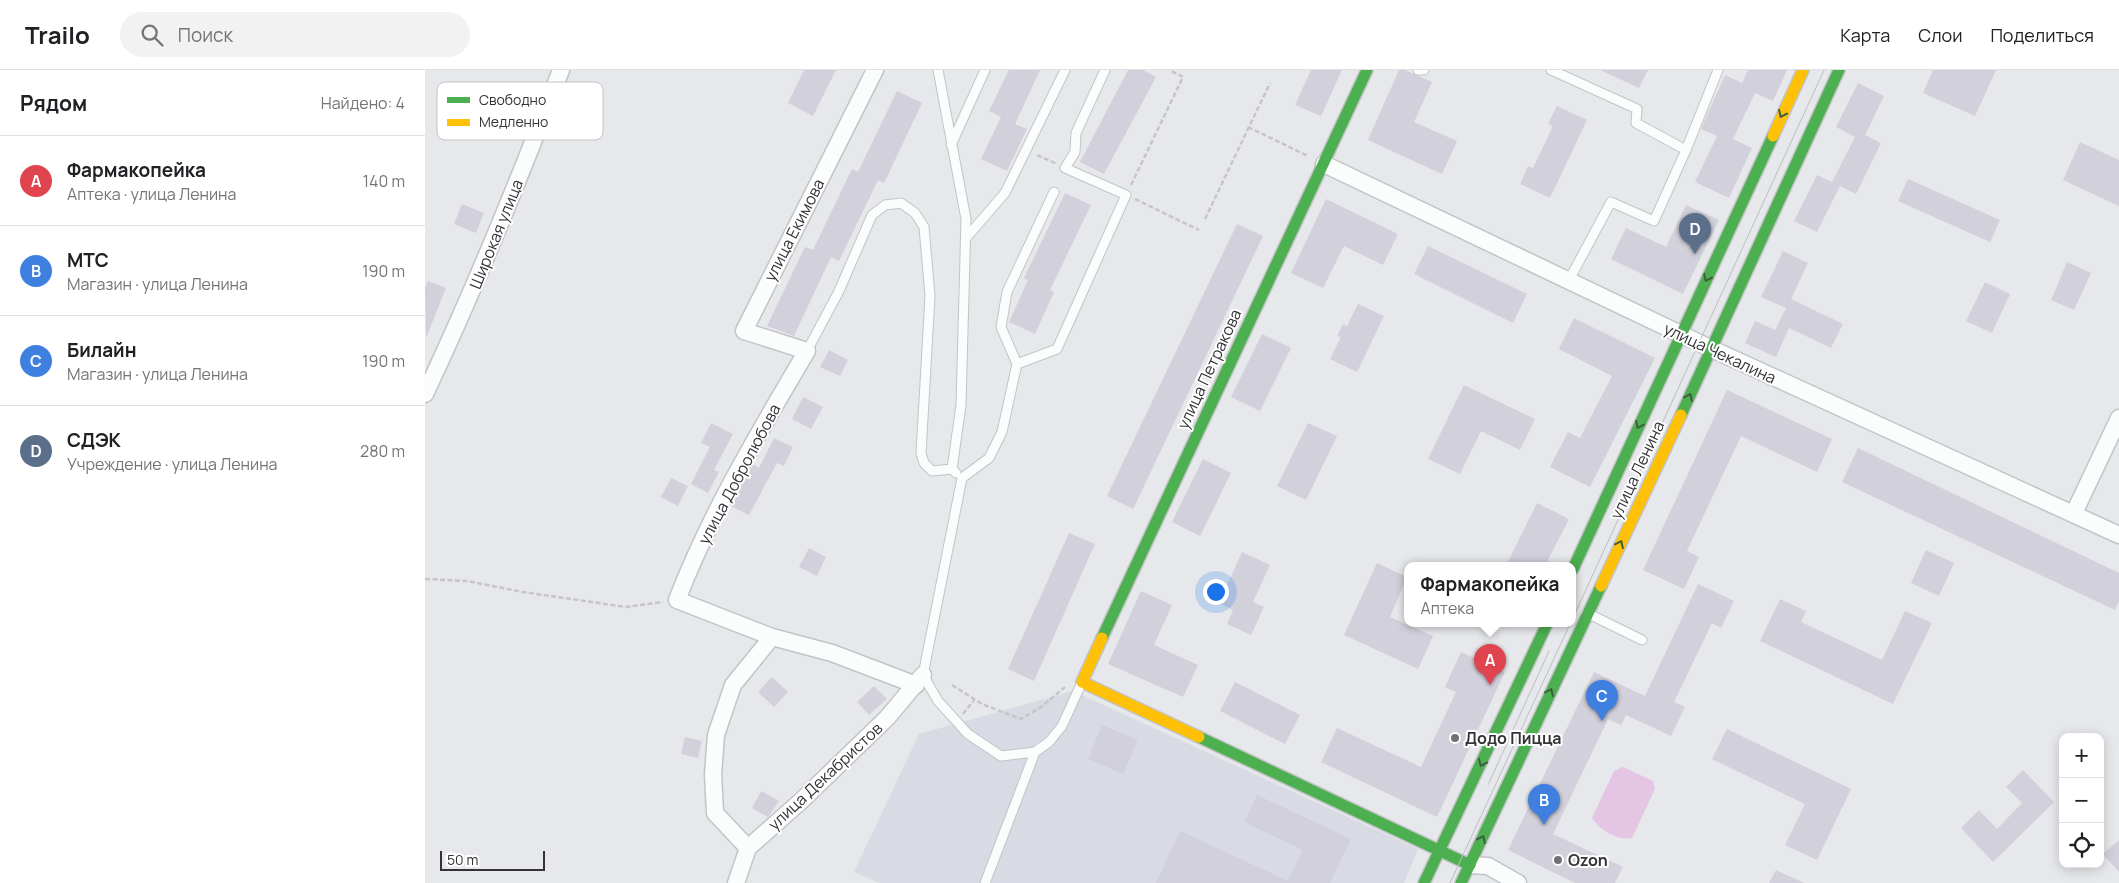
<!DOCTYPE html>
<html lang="ru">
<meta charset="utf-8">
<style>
body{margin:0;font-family:Manrope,sans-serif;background:#f2f2f2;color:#202124}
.controls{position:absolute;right:15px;bottom:15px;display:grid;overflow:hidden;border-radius:10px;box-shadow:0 2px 12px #0003}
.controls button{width:45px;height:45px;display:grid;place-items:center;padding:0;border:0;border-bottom:1px solid #e0e0e0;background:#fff;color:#202124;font:25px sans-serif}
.scale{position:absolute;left:15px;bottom:12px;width:105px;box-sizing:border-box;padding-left:5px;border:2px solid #333336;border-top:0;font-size:14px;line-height:18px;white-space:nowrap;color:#333336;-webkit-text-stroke:4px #fff;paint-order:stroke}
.you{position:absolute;left:790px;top:521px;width:18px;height:18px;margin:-12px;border:4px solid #fff;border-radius:50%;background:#1a73e8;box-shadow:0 0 0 8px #1a73e833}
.badge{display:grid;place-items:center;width:32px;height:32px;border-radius:50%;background:#111827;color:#fff;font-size:16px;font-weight:700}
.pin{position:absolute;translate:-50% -41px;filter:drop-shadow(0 1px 2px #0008)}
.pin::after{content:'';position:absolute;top:26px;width:18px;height:15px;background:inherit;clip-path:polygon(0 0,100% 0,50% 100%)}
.popup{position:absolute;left:979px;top:492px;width:172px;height:65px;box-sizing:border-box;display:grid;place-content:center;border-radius:10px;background:#fff;filter:drop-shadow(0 1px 4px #0005);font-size:16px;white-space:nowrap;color:#757577}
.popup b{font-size:19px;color:#202124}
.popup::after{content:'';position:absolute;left:50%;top:100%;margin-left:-10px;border:10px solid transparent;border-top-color:#fff}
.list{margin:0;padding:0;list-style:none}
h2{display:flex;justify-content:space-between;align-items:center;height:65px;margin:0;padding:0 20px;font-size:21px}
h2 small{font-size:16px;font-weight:400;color:#757577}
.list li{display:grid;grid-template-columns:32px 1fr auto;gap:15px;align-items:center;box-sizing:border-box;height:90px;padding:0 20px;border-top:1px solid #e0e0e0}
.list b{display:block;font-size:19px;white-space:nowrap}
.list p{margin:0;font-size:16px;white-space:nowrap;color:#757577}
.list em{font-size:16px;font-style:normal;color:#757577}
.icon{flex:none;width:28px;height:28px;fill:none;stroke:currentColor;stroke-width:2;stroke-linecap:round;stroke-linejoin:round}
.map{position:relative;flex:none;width:1694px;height:813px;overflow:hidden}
header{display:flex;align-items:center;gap:30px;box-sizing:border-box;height:70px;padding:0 25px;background:#fff;border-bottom:1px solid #e0e0e0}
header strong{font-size:24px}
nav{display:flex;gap:28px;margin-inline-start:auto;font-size:18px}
.search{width:350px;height:45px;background:#f2f2f2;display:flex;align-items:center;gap:12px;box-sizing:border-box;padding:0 18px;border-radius:28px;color:#757577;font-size:19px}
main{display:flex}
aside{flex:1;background:#fff}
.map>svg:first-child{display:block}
.built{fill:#d8dbe3}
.green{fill:#e4c5e3}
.building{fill:#d2d0db}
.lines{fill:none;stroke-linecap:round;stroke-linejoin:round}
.lane-casing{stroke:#c2c4c6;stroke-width:11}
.street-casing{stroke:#c2c4c6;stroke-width:19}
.fast-casing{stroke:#c2c4c6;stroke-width:14}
.slow-casing{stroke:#c2c4c6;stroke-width:14}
.path{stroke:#c6c6c7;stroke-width:2.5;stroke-dasharray:5 2.5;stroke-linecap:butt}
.lane{stroke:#fbfcfc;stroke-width:9}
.street{stroke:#fbfcfc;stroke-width:16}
.fast{stroke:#4caf50;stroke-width:11}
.slow{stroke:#ffc107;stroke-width:11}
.tram{stroke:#bebebf;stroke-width:1}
.oneway{stroke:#3c5e3f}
.poi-dot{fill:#727275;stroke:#fff;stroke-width:2}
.labels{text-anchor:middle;stroke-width:4;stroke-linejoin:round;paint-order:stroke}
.street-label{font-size:16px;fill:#333336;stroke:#fff}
.poi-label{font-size:16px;font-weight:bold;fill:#333336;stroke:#fff;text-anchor:start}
.key{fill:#fff;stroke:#c2c2c3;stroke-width:1}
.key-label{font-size:14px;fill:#333336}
</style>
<header>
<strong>Trailo</strong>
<div class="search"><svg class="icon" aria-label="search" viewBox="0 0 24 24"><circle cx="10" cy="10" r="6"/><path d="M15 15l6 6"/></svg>Поиск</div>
<nav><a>Карта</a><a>Слои</a><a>Поделиться</a></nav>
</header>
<main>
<aside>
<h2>Рядом<small>Найдено: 4</small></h2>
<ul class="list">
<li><span class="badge" style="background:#e0444e">A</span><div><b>Фармакопейка</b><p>Аптека · улица Ленина</p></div><em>140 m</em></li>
<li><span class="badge" style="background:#3f7fe0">B</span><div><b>МТС</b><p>Магазин · улица Ленина</p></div><em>190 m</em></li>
<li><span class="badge" style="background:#3f7fe0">C</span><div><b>Билайн</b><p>Магазин · улица Ленина</p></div><em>190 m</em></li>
<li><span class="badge" style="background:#5c6f8a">D</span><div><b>СДЭК</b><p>Учреждение · улица Ленина</p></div><em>280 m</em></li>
</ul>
</aside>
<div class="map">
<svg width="1694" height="813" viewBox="0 0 1694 813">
<rect width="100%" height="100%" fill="#e6e8eb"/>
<polygon class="built" points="648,621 993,779 979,813 454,813 429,802 494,664"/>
<path class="green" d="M1198 697 1228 711 1230 719 1207 768C1192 771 1175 760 1167 748L1189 701Z"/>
<g class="building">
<polygon points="379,0 411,0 388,46 363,33"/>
<polygon points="584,0 615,0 590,54 602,59 582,101 556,89 576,47 564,41"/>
<polygon points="703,0 718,0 731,7 679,104 655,92"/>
<polygon points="886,0 917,0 896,46 870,35"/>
<polygon points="974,0 980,0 1007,12 989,52 1032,71 1017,104 943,70"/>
<polygon points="1175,0 1223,0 1214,18"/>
<polygon points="1323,0 1362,0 1348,31 1330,23 1308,69 1327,78 1304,128 1270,112 1292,66 1276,59 1300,5 1317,13"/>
<polygon points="1508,0 1571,0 1550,46 1498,23"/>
<polygon points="1433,13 1459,26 1440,65 1456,73 1431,124 1407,112 1430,67 1411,57"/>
<polygon points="472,21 497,33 459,113 453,110 414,191 406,187 369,266 342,256 380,177 388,180 427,99 433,102"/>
<polygon points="1132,36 1162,50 1125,128 1095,114 1103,96 1108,98 1128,56 1123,54"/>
<polygon points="76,44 94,50 87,70 69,63"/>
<polygon points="1655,72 1694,90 1694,136 1638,110"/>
<polygon points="1392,105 1415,116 1392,162 1369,151"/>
<polygon points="1483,109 1575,150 1565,172 1473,131"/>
<polygon points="640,123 666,135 625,220 629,222 610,264 584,252 603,210 599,208"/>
<polygon points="901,129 973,164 958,195 919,176 898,218 866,203"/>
<polygon points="37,134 59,143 51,163 29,154"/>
<polygon points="1261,135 1294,150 1258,224 1186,189 1201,158 1241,177"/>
<polygon points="812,154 838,166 708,439 682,426"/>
<polygon points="1003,176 1102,224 1088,253 989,204"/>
<polygon points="1358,181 1383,193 1366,229 1418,254 1406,278 1364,258 1351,287 1320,273 1330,251 1350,260 1361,238 1336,227"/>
<polygon points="1642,192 1666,203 1649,240 1626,230"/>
<polygon points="3,211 21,218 1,268 0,217"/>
<polygon points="1560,212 1585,224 1567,263 1541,251"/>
<polygon points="933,234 959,246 932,302 905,289 916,267 912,266 918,254 922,256"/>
<polygon points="1149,248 1230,288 1165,417 1125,397 1143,362 1155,368 1187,306 1134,279"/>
<polygon points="837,264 866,278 835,341 806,327"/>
<polygon points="404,280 423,290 415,306 395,297"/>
<polygon points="1039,315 1110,349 1095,380 1056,361 1035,404 1003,389"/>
<polygon points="1302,320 1407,369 1392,402 1316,366 1262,481 1274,487 1259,519 1218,500"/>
<polygon points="378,327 398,337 386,359 367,349"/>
<polygon points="286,353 308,364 289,400 294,402 283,423 266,414 285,377 276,373"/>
<polygon points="883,353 912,366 881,430 852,416"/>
<polygon points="349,368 368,377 359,396 352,393 324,445 306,436 328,394 334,398"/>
<polygon points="1433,378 1694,503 1694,531 1690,540 1417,412"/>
<polygon points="778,389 806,403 775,466 747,452"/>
<polygon points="246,408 263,416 253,436 236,427"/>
<polygon points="1112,433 1144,449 1120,496 1081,496"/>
<polygon points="644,463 670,474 609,611 583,599"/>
<polygon points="384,478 401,487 392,506 374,497"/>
<polygon points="1501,480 1529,493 1514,526 1486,513"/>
<polygon points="817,482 845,495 828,532 839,537 826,565 802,554 808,540 794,533"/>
<polygon points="952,493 982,507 965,547 1008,566 993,599 919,565"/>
<polygon points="1273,514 1309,531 1296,558 1287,553 1249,632 1260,637 1246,666 1201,645 1196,655 1183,649 1128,764 1198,797 1190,813 1150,813 1083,780 1169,602 1220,626"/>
<polygon points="716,521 747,535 729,575 773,595 758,627 683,594"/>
<polygon points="1355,529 1381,541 1376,552 1457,590 1480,541 1507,553 1468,634 1335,571"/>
<polygon points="1036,582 1080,602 1012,747 896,692 912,658 996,697 1031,622 1020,617"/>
<polygon points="347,607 363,622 349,637 333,622"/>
<polygon points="810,612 875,645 860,674 795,641"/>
<polygon points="449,616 462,629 444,645 432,632"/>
<polygon points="677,655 713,670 698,704 663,689"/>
<polygon points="1302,659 1426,719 1392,790 1360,775 1380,734 1287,689"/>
<polygon points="260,667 277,671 273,688 256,684"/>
<polygon points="1598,700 1629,732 1568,792 1536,758 1554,740 1572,759 1597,733 1581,717"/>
<polygon points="336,721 354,731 343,747 327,738"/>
<polygon points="832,725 926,769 905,813 731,813 755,761 863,811 878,780 819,752"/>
<polygon points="1694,770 1694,802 1678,784"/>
<polygon points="1351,800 1379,813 1344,813"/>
</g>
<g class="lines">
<g class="lane-casing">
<g id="lane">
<polyline points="513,0 541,149 536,335 527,399 531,403"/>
<polyline points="993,0 999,0"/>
<polyline points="1126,0 1212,39 1211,53 1261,80"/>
<polyline points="526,75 560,0"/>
<polyline points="629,122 582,222 576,257 592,294 632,279 701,125 640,98 650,82 651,63 680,0"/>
<polyline points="541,168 580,123 640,0"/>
<polyline points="1144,210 1186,132 1229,151 1261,80 1293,0"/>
<polyline points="382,281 414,221 447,145 460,135 476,133 490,143 499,157 505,226 496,383 499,393 507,401 527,399"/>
<polyline points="592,294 577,362 564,388 537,408 498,605 513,631 543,664 576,686 610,682 624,672 637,656 657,612"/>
<polyline points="1162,543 1217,570"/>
<polyline points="560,813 610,682"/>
</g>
</g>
<g class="street-casing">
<g id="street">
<path d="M450 0 319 261 382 281C334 362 286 442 252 530L347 567 407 583 491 615"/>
<polyline points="899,94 1287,279 1694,465"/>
<path d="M0 324C50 218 94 110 136 0"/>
<polyline points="1649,443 1694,348"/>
<polyline points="323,778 290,743 288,704 291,665 308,615 347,567"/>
<polyline points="1045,795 1063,796 1093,813"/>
<polyline points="311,813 323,778 376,731 462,648 498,605"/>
</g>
</g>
<g class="fast-casing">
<g id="fast">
<polyline points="1256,345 1414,0"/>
<polyline points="1148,499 1348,66"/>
<polyline points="677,568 942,0"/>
<polyline points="774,667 1045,795"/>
<polyline points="999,813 1122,554"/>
<polyline points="1036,813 1176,516"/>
</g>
</g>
<g class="slow-casing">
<g id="slow">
<polyline points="1348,66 1378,0"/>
<polyline points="1176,516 1256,345"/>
<polyline points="677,568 657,612 774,667"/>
</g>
</g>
<g class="path">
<polyline points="823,57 883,86"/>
<polyline points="612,85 632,94"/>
<polyline points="706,115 758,7 744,0"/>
<polyline points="710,129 774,160"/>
<polyline points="780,149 845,13"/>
<polyline points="0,509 42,511 98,522 201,537 238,532"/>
<polyline points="527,615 557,634 596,649 616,637 640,617"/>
<polyline points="538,644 549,630"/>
</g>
<use href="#lane" class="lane"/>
<use href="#street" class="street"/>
<use href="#fast" class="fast"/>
<use href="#slow" class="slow"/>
<g class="tram">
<polyline points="1148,548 1399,0"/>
<polyline points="1063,715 1124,581"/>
<polyline points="1025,813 1145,554"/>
</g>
</g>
<defs><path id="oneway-chevron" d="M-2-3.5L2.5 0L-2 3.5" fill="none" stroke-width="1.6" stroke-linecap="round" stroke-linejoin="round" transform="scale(1.25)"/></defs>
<g class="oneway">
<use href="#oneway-chevron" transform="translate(1357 44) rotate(115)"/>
<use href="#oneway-chevron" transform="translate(1282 208) rotate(115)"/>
<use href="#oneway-chevron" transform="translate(1264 327) rotate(-65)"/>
<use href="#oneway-chevron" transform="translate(1214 355) rotate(115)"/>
<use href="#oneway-chevron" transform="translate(1195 474) rotate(-65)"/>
<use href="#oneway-chevron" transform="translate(1125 622) rotate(-65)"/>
<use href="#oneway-chevron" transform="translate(1057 693) rotate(115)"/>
<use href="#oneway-chevron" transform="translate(1057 769) rotate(-65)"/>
</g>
<g class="poi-dot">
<circle cx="1030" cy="668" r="5"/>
<circle cx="1133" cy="790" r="5"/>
</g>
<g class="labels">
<g class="street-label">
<text transform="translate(369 160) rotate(-63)" y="6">улица Екимова</text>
<text transform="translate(71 164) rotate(-68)" y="6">Широкая улица</text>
<text transform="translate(1295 283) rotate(25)" y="6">улица Чекалина</text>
<text transform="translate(784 299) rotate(-65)" y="6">улица Петракова</text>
<text transform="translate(1212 400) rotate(-65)" y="6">улица Ленина</text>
<text transform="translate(314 404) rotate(-62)" y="6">улица Добролюбова</text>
<text transform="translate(400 706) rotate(-43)" y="6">улица Декабристов</text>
</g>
<g class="poi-label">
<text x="1040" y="674">Додо Пицца</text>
<text x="1143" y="796">Ozon</text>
</g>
</g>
<rect x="12" y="12" width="166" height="58" rx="8" class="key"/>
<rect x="22" y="27" width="23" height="6" fill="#4caf50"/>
<rect x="22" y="49" width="23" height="7" fill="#ffc107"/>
<g class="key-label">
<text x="54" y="35">Свободно</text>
<text x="54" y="57">Медленно</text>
</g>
</svg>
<div class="controls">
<button>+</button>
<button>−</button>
<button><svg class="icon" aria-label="locate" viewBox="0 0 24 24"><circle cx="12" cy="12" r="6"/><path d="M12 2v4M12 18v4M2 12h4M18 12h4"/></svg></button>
</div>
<div class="scale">50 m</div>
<div class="you"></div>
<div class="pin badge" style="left:1065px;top:615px;background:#e0444e">A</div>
<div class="popup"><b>Фармакопейка</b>Аптека</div>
<div class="pin badge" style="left:1119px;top:755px;background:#3f7fe0">B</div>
<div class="pin badge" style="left:1177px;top:651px;background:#3f7fe0">C</div>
<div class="pin badge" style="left:1270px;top:184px;background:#5c6f8a">D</div>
</div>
</main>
